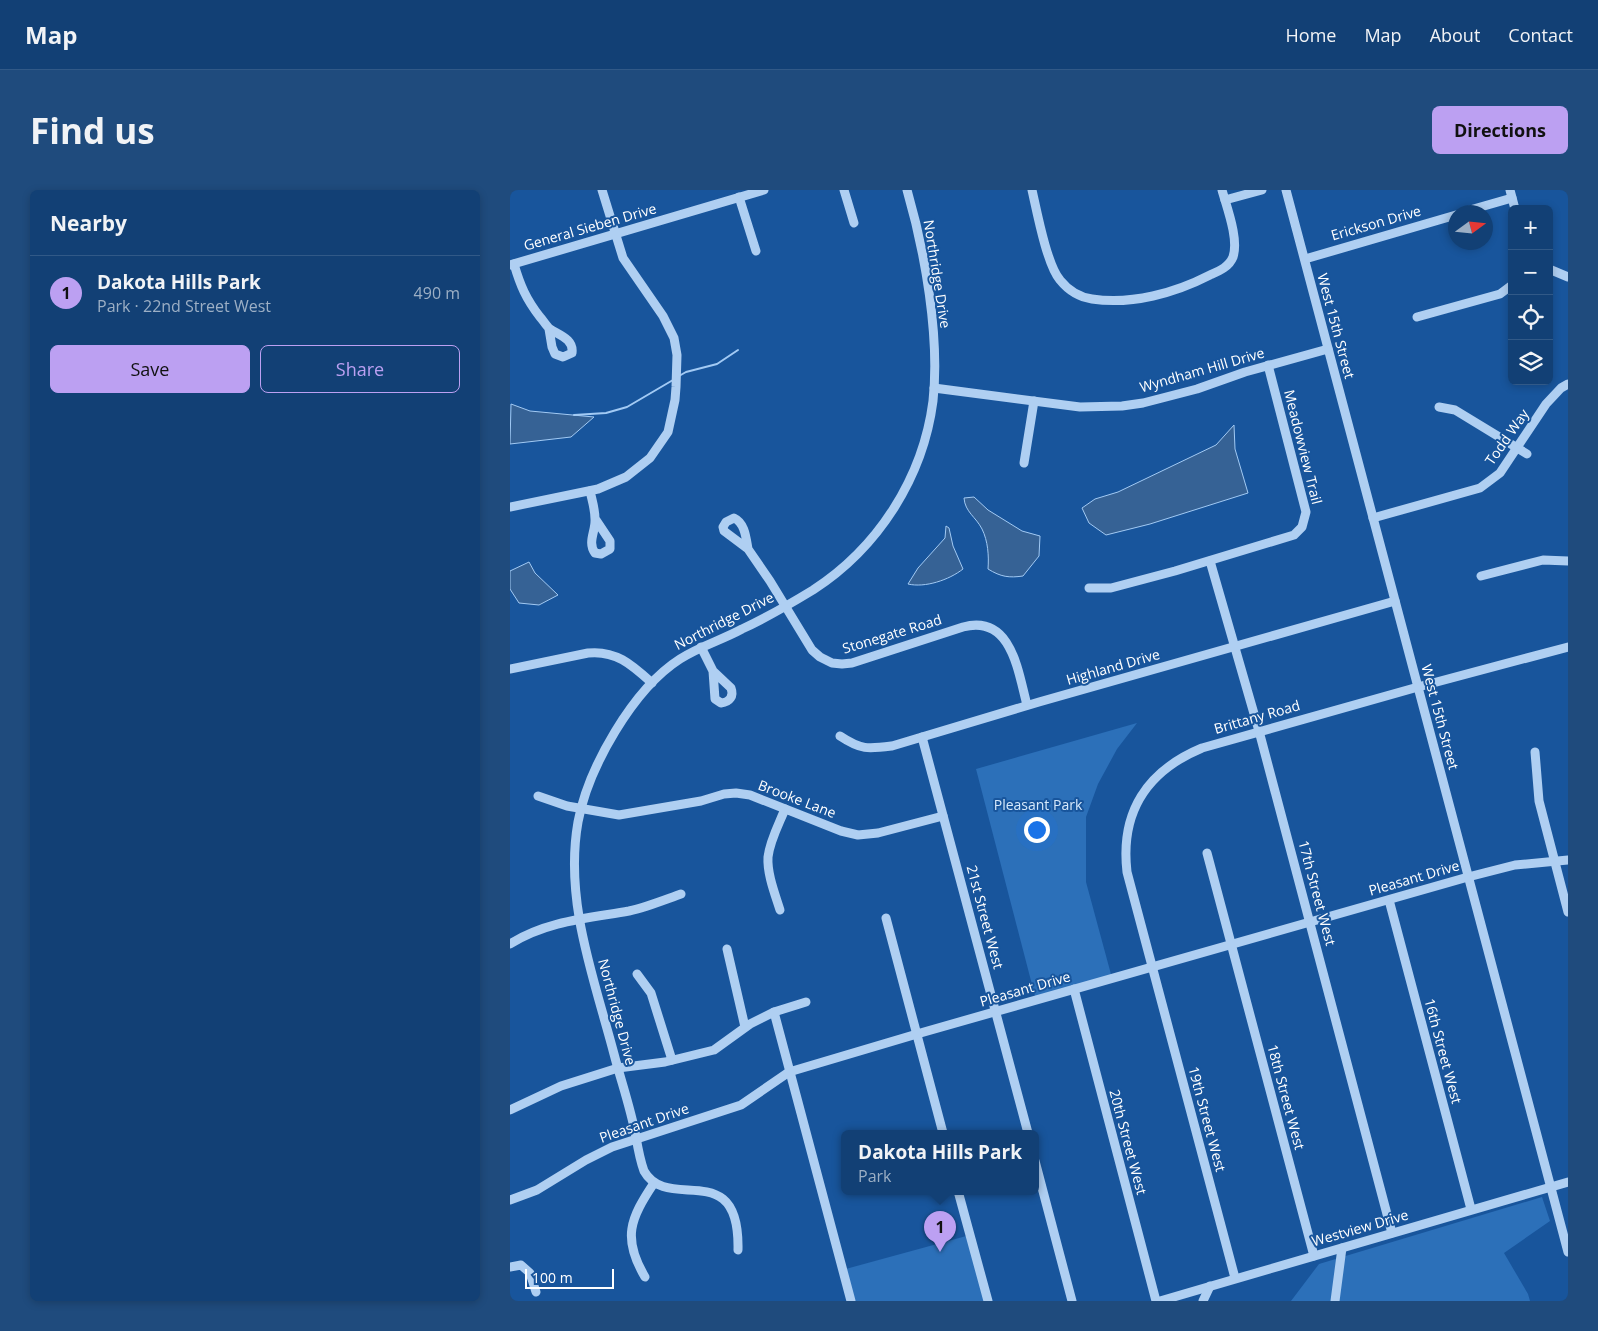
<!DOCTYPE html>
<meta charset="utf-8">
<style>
body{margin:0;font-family:"Open Sans",sans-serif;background:#1f4b7d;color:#f1f3f6}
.controls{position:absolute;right:15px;top:15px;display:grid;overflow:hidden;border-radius:8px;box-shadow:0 2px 8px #0003}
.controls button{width:45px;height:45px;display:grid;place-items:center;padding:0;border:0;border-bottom:1px solid #315987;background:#124075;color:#f1f3f6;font:25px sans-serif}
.compass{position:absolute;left:938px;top:15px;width:45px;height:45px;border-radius:50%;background:#124075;box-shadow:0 2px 8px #0003;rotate:75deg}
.scale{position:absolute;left:15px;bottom:12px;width:89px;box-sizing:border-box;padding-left:5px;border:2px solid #fff;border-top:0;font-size:14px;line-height:18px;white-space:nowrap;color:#fff;-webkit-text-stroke:4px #18559c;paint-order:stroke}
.you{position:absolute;left:526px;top:639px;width:18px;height:18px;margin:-12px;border:4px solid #fff;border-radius:50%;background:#1a73e8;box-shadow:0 0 0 8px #1a73e833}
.badge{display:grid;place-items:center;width:32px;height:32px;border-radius:50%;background:#bca0f2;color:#111;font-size:16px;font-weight:700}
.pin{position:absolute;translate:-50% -41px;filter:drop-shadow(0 1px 2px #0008)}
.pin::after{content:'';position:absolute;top:26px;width:18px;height:15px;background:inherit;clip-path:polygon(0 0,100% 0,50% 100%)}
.popup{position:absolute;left:331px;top:940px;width:198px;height:65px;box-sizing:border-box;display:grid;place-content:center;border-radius:8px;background:#124075;filter:drop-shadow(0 1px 4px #0005);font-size:16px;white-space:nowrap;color:#9cafc5}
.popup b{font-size:19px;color:#f1f3f6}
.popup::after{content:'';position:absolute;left:50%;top:100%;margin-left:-10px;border:10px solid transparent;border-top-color:#124075}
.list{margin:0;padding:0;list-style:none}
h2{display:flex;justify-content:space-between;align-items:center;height:65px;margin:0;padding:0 20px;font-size:21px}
h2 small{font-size:16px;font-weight:400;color:#9cafc5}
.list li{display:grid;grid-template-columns:32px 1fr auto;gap:15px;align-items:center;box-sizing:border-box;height:75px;padding:0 20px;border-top:1px solid #315987}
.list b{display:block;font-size:19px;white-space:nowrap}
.list p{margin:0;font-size:16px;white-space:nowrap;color:#9cafc5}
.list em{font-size:16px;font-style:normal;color:#9cafc5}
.actions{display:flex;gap:10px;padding:15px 20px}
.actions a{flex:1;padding:11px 0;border:1px solid #bca0f2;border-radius:8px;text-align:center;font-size:18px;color:#bca0f2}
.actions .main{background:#bca0f2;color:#111}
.icon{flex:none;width:28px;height:28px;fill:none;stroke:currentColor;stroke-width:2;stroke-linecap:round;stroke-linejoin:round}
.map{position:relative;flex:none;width:1058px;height:1111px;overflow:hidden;border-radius:8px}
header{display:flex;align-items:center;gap:30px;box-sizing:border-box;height:70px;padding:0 25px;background:#124075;border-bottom:1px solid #315987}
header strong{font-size:24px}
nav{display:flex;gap:28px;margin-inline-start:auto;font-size:18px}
.intro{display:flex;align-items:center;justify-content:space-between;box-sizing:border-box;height:120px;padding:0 30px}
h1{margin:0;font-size:35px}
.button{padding:12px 22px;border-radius:8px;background:#bca0f2;color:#111;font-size:18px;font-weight:700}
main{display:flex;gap:30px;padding:0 30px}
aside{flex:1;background:#124075;border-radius:8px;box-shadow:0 2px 8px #0003}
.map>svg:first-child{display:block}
.green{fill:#2c70b9}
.water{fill:#366295;stroke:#a2caf4}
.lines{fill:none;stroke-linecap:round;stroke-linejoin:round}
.stream{stroke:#a2caf4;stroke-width:2}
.minor{stroke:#afcff2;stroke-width:9}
.labels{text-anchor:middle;stroke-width:4;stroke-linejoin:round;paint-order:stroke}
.street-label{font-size:14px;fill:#fff;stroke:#18559c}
.park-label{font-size:14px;fill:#d6e9fc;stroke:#18559c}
</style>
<header>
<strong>Map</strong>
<nav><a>Home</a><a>Map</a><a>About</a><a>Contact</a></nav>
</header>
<div class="intro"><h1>Find us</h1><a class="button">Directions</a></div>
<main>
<aside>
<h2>Nearby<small></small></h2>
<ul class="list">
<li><span class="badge">1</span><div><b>Dakota Hills Park</b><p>Park · 22nd Street West</p></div><em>490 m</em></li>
</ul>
<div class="actions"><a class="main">Save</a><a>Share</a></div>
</aside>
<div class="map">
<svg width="1058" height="1111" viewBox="0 0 1058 1111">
<rect width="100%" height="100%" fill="#18559c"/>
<g class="green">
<polygon points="627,533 607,559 588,594 576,627 576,692 602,788 526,810 466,579"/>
<polygon points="1032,1007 1040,1031 994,1063 1018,1104 1020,1111 781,1111 809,1074"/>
<polygon points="460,1045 478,1111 341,1111 332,1080"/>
</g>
<g class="water">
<polygon points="1,214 20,221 84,227 61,247 0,254"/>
<polygon points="724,235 725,259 738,303 640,334 596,345 579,333 572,318 585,309 608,302 706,255"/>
<path d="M464 307 478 320 512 341 530 346 529 366 513 386C499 388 491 387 478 379 479 366 478 351 472 339 466 327 455 322 454 308Z"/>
<path d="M436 336 439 338 443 356 453 379C439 390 415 398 398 394L408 378 435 348Z"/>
<polygon points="19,372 25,383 48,405 29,415 9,413 0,399 0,381"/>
</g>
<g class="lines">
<g class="stream">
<polyline points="169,186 176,182 207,174 228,160"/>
<polyline points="64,225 96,223 117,217 163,190"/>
</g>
<g class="minor">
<polyline points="334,0 344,33"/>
<path d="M522 0C527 22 537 75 550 90 558 100 569 107 582 109 622 115 665 103 700 85 709 81 719 77 723 67 729 49 717 18 712 0"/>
<polyline points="776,0 1058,1062"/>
<polyline points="1000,0 1005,19"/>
<polyline points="229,7 246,61"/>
<polyline points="715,10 752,0"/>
<polyline points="953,22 1002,8"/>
<polyline points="795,69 946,25"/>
<path d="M4 74C10 95 16 109 30 127 33 130 36 136 40 139 49 145 64 149 62 163L53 167 45 164 42 157 39 139"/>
<polyline points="0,75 254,0"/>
<polyline points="1039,79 1058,87"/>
<polyline points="907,127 990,104 1002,95"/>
<polyline points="424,198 570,217 612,216 633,213 687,199 735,182 818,159"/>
<polyline points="929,217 945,220 1017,264"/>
<polyline points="514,273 524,211"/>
<path d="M80 301C82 310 85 319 85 329 86 341 77 352 85 363L91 364 100 359V351L86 330"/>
<polyline points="0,317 88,299 116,287 140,268 158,242 165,210 166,197 167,165 164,148 153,126 113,68 92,0"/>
<polyline points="863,328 970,298 990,283 1036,214 1051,198 1058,194"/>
<path d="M238 359C236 348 235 333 224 328L216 332 213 337 214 341 238 359 260 391 302 460 310 467 322 473 332 474 342 473 453 437C502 424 508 482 517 515"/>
<polyline points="700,371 749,541 882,1043"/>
<polyline points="971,386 1033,370 1058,371"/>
<polyline points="579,398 601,398 665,381 784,345 792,337 796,322 758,175"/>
<path d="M191 457 203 481 205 509 211 513C220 512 224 506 221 498L203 481"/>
<path d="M0 479 78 463C106 460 122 475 142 493"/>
<path d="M330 546C351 560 358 559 382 556L529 512 885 411"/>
<polyline points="412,547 518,943"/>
<polyline points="1025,562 1029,611 1058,722"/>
<polyline points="28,606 57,616 109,625 191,611 214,604 226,603 240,605 331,641 348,645 368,643 433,626"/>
<polyline points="697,663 804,1066"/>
<polyline points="879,710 961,1019"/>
<path d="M270 720C265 704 257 684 258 667 260 650 269 634 275 619"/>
<polyline points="376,728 433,943"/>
<path d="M0 754C36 731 79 728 119 721 137 717 154 710 171 704"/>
<polyline points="217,759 235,837"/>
<polyline points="127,784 141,803 162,870"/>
<polyline points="564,799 646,1111"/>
<polyline points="264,822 296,812"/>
<polyline points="0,920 51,896 108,878 155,872 204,860 240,834 264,822 341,1111"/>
<polyline points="525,971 562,1111"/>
<polyline points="448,1001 478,1111"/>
<polyline points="0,1010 27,1000 76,970 102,957 231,915 279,882 407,844 958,687 1005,675 1058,670"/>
<path d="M228 1060C230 965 158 1024 134 981 130 970 128 959 126 947 121 919 111 891 104 864 84 788 54 711 68 632 78 578 123 499 170 469 190 456 212 450 232 439 256 428 280 414 303 400 368 358 413 288 423 211 430 147 415 62 397 0"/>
<polyline points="0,1077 11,1075 20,1083 26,1102"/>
<path d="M135 1087C112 1048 120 1029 144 993"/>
<path d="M725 1088 617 682C610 622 637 581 692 558L908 497 1058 457"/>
<polyline points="650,1111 1058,992"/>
<polyline points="693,1111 700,1096"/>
<polyline points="825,1111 832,1058"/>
</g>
</g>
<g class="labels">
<g class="street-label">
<text transform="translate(866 33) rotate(-16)" y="5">Erickson Drive</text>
<text transform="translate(80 37) rotate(-16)" y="5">General Sieben Drive</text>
<text transform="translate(427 84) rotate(81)" y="5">Northridge Drive</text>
<text transform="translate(826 136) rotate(75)" y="5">West 15th Street</text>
<text transform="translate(692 180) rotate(-16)" y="5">Wyndham Hill Drive</text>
<text transform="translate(997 247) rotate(-55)" y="5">Todd Way</text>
<text transform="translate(793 257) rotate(76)" y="5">Meadowview Trail</text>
<text transform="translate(214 431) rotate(-27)" y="5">Northridge Drive</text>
<text transform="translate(382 444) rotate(-17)" y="5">Stonegate Road</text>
<text transform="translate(603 477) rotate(-16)" y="5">Highland Drive</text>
<text transform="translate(747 527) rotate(-16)" y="5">Brittany Road</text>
<text transform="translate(930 527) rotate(75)" y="5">West 15th Street</text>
<text transform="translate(287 609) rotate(21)" y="5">Brooke Lane</text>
<text transform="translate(904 688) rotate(-16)" y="5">Pleasant Drive</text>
<text transform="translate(807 703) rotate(75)" y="5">17th Street West</text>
<text transform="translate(475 727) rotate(75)" y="5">21st Street West</text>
<text transform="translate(515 799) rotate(-16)" y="5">Pleasant Drive</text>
<text transform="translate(107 822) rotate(75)" y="5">Northridge Drive</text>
<text transform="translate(933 861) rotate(75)" y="5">16th Street West</text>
<text transform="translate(776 907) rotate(75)" y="5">18th Street West</text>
<text transform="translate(697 929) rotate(75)" y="5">19th Street West</text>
<text transform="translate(134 933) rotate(-19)" y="5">Pleasant Drive</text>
<text transform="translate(618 952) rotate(75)" y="5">20th Street West</text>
<text transform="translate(850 1038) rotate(-16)" y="5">Westview Drive</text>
</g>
<g class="park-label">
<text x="528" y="620">Pleasant Park</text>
</g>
</g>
</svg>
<div class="controls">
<button>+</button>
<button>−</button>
<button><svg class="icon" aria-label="locate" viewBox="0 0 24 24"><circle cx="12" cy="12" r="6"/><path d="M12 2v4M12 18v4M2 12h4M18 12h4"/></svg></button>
<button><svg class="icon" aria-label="layers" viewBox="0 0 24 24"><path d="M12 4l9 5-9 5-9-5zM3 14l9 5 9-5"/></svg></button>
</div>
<svg class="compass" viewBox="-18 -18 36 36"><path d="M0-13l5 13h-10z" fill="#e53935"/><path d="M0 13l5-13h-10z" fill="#9cafc5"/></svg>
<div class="scale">100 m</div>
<div class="you"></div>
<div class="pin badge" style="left:430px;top:1062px">1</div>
<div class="popup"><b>Dakota Hills Park</b>Park</div>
</div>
</main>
